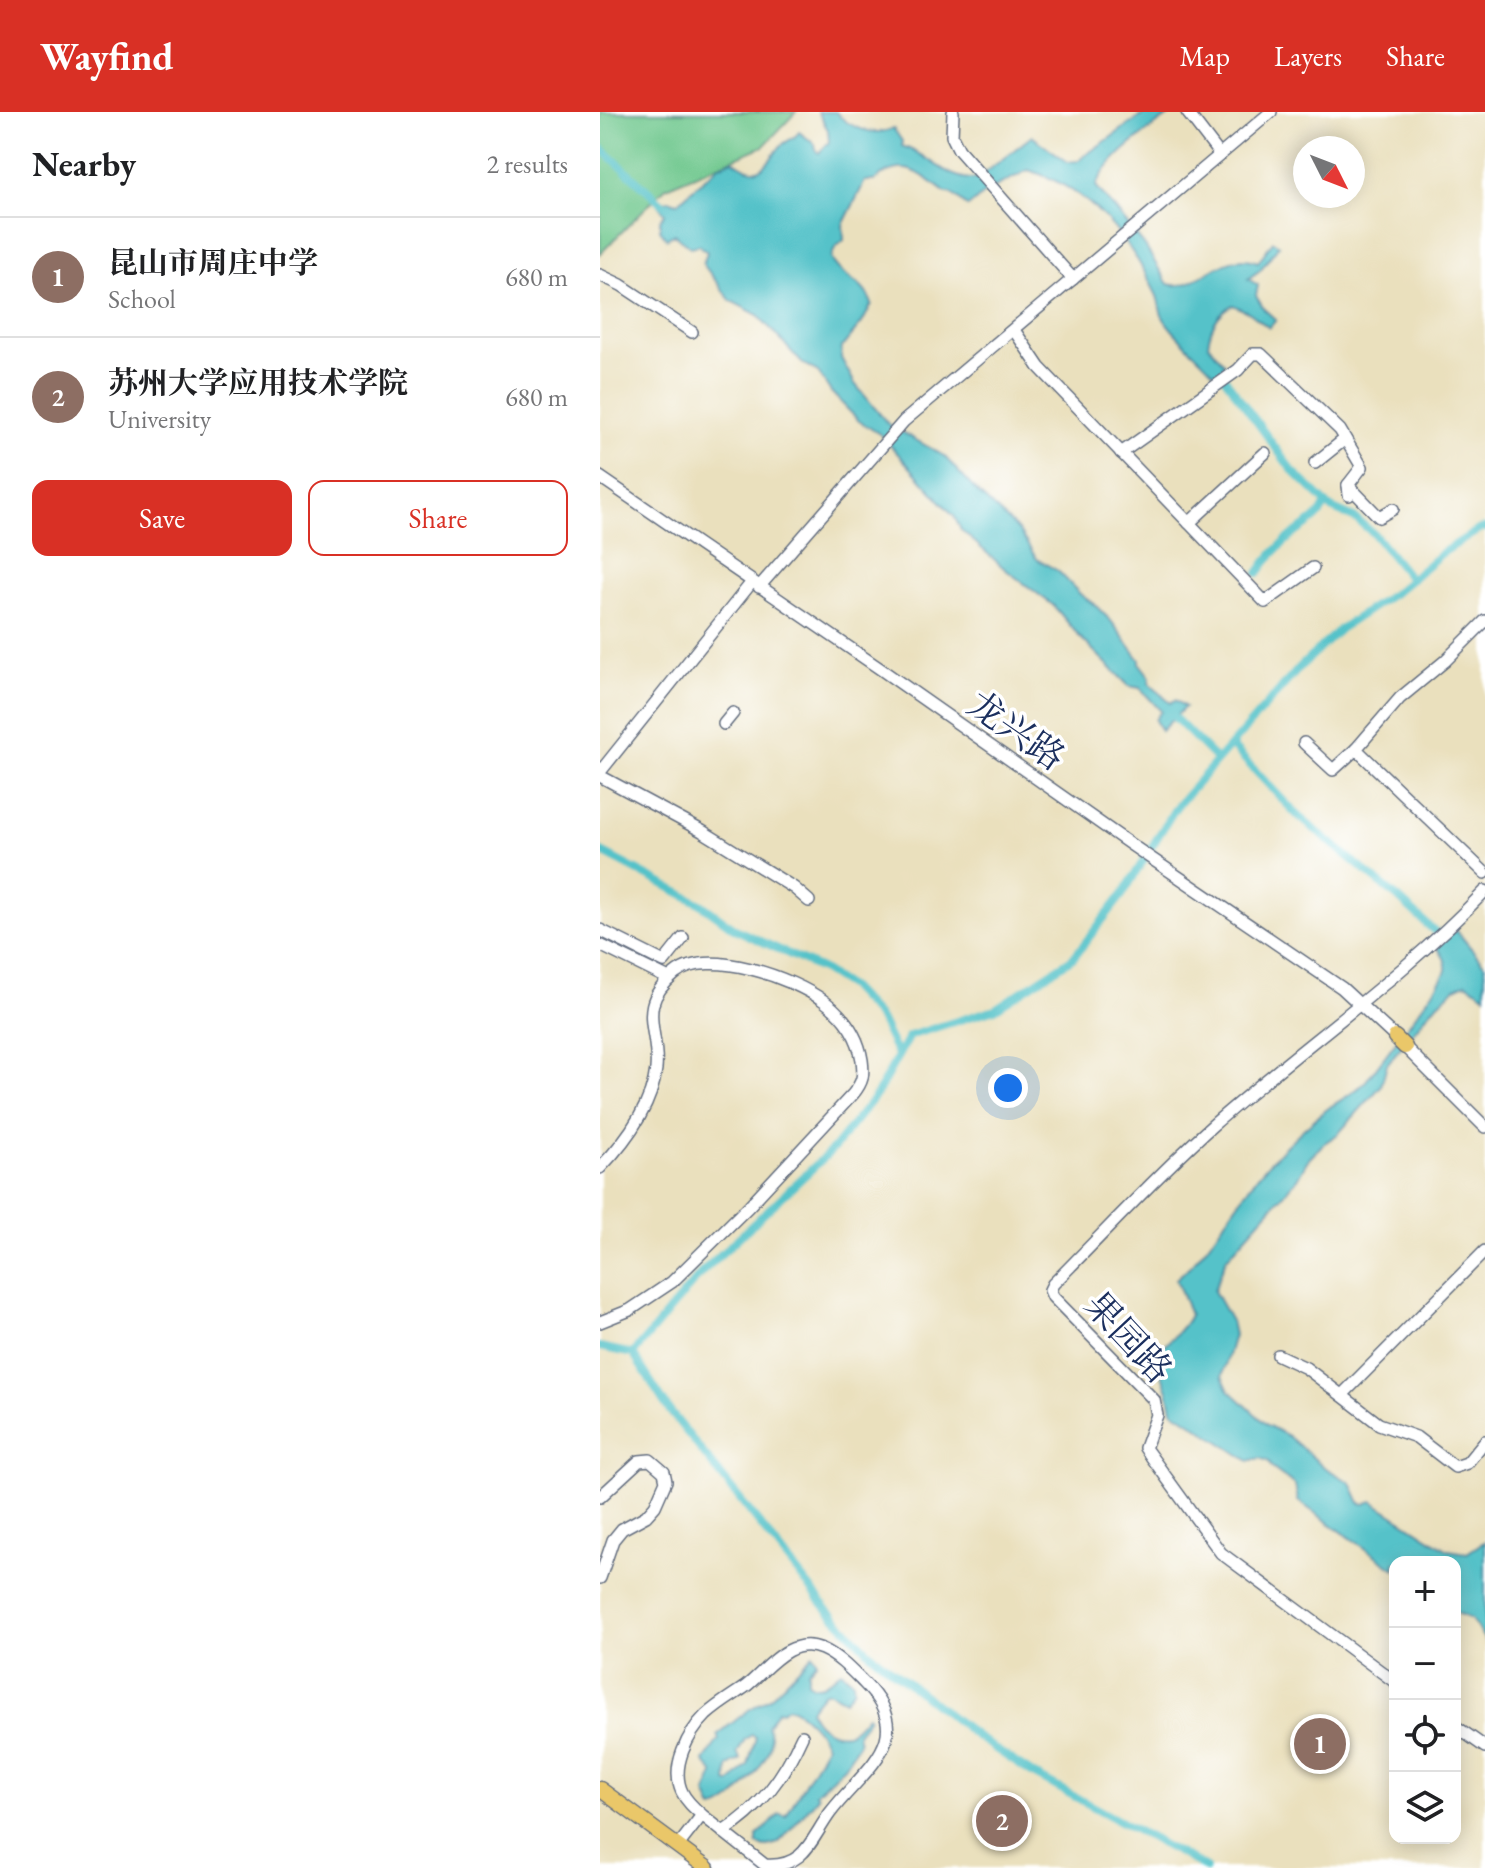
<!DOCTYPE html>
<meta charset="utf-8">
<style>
body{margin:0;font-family:"EB Garamond","Noto Serif SC",serif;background:#f2f2f2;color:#202124}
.controls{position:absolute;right:24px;bottom:24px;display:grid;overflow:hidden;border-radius:16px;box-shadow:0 4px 20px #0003}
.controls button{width:72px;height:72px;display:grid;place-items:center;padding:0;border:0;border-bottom:2px solid #e0e0e0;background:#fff;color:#202124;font:40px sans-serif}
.compass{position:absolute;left:693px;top:24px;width:72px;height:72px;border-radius:50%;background:#fff;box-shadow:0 4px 20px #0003;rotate:132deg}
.you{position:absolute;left:408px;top:976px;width:28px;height:28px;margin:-20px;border:6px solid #fff;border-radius:50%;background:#1a73e8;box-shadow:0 0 0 12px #1a73e833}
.badge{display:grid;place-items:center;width:52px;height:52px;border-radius:50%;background:#d93025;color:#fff;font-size:26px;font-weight:700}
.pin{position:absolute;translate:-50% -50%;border:4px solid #fff;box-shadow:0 2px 8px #0006}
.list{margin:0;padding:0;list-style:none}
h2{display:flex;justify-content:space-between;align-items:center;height:104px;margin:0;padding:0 32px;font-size:34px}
h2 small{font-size:26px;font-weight:400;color:#757577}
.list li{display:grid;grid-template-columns:52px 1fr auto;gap:24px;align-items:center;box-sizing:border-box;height:120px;padding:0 32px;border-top:2px solid #e0e0e0}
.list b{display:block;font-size:30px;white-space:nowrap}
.list p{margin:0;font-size:26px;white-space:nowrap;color:#757577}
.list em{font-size:26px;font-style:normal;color:#757577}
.actions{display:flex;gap:16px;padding:24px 32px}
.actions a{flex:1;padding:18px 0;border:2px solid #d93025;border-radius:16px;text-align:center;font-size:28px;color:#d93025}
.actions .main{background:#d93025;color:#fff}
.icon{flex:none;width:44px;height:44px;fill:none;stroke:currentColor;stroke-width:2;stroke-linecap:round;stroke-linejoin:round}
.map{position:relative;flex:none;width:885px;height:1756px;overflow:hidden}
header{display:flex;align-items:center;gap:48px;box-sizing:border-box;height:112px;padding:0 40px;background:#d93025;color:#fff}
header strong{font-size:38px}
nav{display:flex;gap:44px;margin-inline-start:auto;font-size:28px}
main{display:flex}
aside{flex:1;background:#fff}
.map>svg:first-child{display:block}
.green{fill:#70c88e;stroke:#467c76;stroke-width:2}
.water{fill:#54c2c9;stroke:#387894;stroke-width:2;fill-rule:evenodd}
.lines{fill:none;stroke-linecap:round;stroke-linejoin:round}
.canal{stroke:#54c2c9;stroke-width:8}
.minor-casing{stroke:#636d7f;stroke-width:14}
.major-casing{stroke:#636d7f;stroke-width:17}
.minor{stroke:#fff;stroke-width:11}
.major{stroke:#eac769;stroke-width:14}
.labels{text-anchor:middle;stroke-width:7;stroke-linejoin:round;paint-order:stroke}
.street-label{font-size:36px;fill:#1b2f5e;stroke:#fff}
</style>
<header>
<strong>Wayfind</strong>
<nav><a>Map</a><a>Layers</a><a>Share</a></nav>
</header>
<main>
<aside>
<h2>Nearby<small>2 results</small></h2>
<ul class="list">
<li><span class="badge" style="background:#8d6e63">1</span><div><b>昆山市周庄中学</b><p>School</p></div><em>680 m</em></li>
<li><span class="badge" style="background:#8d6e63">2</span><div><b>苏州大学应用技术学院</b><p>University</p></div><em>680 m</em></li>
</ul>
<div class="actions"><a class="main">Save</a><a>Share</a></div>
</aside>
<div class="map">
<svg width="885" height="1756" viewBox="0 0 885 1756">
<rect width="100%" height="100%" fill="#fff"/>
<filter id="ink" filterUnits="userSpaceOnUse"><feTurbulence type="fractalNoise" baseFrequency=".0125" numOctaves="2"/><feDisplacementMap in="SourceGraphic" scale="16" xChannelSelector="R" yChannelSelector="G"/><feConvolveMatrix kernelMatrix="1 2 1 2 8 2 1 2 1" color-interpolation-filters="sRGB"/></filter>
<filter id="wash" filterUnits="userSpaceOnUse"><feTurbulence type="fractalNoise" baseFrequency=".006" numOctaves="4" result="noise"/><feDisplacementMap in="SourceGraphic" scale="32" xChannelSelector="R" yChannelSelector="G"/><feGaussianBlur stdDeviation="1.8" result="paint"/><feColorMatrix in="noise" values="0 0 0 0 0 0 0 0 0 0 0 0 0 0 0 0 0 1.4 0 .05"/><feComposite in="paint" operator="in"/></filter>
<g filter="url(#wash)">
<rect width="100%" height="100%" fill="#eae0bd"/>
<polygon class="green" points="0,0 196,0 164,34 66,75 0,142"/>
<g class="water">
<path d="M218 0H236C248 15 275 26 293 16L302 29V34C329 42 346 69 377 67L432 24 468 50 477 49 547 0H574C549 18 508 45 496 74L545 134 568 172C597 181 623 135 658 150L673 129 679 133 660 158 648 167 658 173 656 184 664 197 676 208 669 216 650 201 633 193C618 200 610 216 608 232L624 251 621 261 613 260C600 245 571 221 563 205 559 199 560 189 556 182 530 127 489 76 428 58L387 79 368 95 351 81H346C320 62 304 44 274 69H265L243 113 244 128 235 136 231 146C241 167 263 167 272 192L262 211 242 235 241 246 255 272 288 312 344 344 378 381 418 418 437 447 458 459 481 483 495 493 511 509 540 548V552L550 565 549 571 570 591 575 588 585 595 561 619 555 608 561 599 540 576 529 574 478 523 454 494 405 457 361 418 354 404 281 323 259 309 231 280 218 260 202 251 158 203 131 189 103 152 107 140 99 133 90 135 74 122 67 127 60 118V108L65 102 60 94 61 91 69 88 77 91 120 53 133 48C159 67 162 58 179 36 184 29 194 28 199 20L215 32 216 39 219 41 229 30 228 18Z"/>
<path d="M856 818 885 853V883L866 871 855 876 831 898 787 952 781 974 738 1022 723 1032 707 1049 697 1067 626 1147 614 1179 631 1209 634 1223 622 1264 628 1277 667 1313 688 1324 724 1355 751 1371 760 1391 764 1392 772 1389 848 1438 867 1441 885 1429V1528L871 1507 855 1500V1450H795V1457L698 1389 695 1373 672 1356 668 1349 660 1346 649 1349 572 1298 568 1279 556 1247C562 1230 582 1222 590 1203L576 1167C619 1130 636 1084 674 1046 691 1028 710 1010 730 995 742 987 755 981 765 970 776 956 846 865 846 858 847 848 842 843 837 835L843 827Z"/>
<path d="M213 1542 217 1549 208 1559V1570C222 1581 231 1566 241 1559L253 1569 254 1577 245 1588 230 1580H224L210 1597C214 1612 230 1624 247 1621 255 1619 262 1609 267 1603L269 1606 257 1621 259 1631 244 1654 216 1681 218 1685 184 1725 178 1731 165 1735 157 1732V1724L180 1702 186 1704 226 1634C222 1620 201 1598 187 1595L182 1599 178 1598 167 1614C169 1618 171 1626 170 1632 169 1650 131 1696 113 1697L106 1681 114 1662 104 1649 119 1627 117 1623 150 1597 170 1586ZM152 1623 156 1625 148 1653 130 1671 127 1670 128 1655 134 1650 139 1649 141 1647 137 1641 145 1627Z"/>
</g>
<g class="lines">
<g class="canal">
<polyline points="0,35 69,98"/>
<polyline points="624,265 691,357 731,396 756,407 774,422 811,468"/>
<path d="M658 461C668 446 680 433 694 422 708 411 719 408 726 391"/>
<polyline points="567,598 617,648"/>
<polyline points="631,633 697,703 798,786 842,826"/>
<polyline points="0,739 101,792 135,817 223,858 251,876 280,907 298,944"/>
<polyline points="0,1235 33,1242 69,1298 181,1439 226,1496 270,1541 380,1627 433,1662 606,1756"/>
<polyline points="33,1242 102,1160 233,1037 277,982 309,924 395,897 473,846 523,782 576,695 700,555 740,517 797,479 842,441 880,417 885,416"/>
</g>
</g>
</g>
<g filter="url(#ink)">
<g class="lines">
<g class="minor-casing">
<g id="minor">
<polyline points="353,0 352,24 359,38 473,167"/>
<polyline points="587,0 620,43"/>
<polyline points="0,163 21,173 92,220"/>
<polyline points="414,218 439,255 665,490 713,456"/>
<polyline points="521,341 638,258 653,242 661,242 740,318 762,355 748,373 749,383"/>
<polyline points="715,351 745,327"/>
<polyline points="0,365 279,556 530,732 742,876 795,925"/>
<polyline points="748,373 779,405 793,397"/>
<polyline points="589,411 665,341"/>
<polyline points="159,475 304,309 671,0"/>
<polyline points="885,509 845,549 800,586 756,637 885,761"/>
<polyline points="124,612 133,601"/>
<polyline points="704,631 733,658 756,637"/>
<polyline points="0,660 152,470"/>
<polyline points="0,664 102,719 194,776 209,789"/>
<polyline points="0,818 64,850 83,826"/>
<polyline points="0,833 69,867"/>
<polyline points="805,935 885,1015"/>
<path d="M0 1056C25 1030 52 994 56 957 60 918 34 895 75 862 108 835 193 866 224 889 244 904 258 923 262 948 264 963 263 970 253 982L148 1095 72 1170 30 1198 0 1210"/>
<polyline points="678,1243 706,1256 779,1312 816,1325 855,1355 867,1351 885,1329"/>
<polyline points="742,1283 885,1139"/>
<polyline points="0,1385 39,1349 50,1348 64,1360 66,1369 55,1394 46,1404 22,1417 13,1428 0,1466"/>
<path d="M795 1570 621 1441 545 1336 557 1303 554 1288 453 1185 450 1178 453 1172C506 1119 557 1063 613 1013 703 934 803 865 885 779"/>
<polyline points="855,1614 885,1635"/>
<path d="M123 1720C161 1696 184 1664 202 1624"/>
<path d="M78 1734 102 1703 165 1753C205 1756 211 1727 230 1701 263 1657 320 1627 264 1571 252 1559 238 1544 222 1537 189 1523 167 1558 145 1575 132 1584 118 1592 106 1603 88 1621 70 1655 82 1680 86 1689 94 1696 102 1703"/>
</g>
</g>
<g class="major-casing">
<g id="major">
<polyline points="795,925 805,935"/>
<polyline points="0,1677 107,1756"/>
</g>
</g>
<use href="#minor" class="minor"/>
<use href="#major" class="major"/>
</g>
</g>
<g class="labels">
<g class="street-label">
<text transform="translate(417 618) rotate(35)" y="13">龙兴路</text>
<text transform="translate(529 1225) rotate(47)" y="13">果园路</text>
</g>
</g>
</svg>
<div class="controls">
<button>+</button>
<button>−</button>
<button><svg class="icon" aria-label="locate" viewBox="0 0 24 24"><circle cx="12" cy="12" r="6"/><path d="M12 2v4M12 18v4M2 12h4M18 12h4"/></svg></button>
<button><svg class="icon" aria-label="layers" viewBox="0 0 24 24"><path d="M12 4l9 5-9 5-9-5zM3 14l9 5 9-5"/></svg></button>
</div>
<svg class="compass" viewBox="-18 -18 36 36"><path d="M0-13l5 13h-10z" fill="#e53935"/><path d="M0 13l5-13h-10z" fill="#757577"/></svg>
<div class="you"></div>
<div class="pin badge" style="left:720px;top:1632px;background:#8d6e63">1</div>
<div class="pin badge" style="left:402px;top:1709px;background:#8d6e63">2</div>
</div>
</main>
